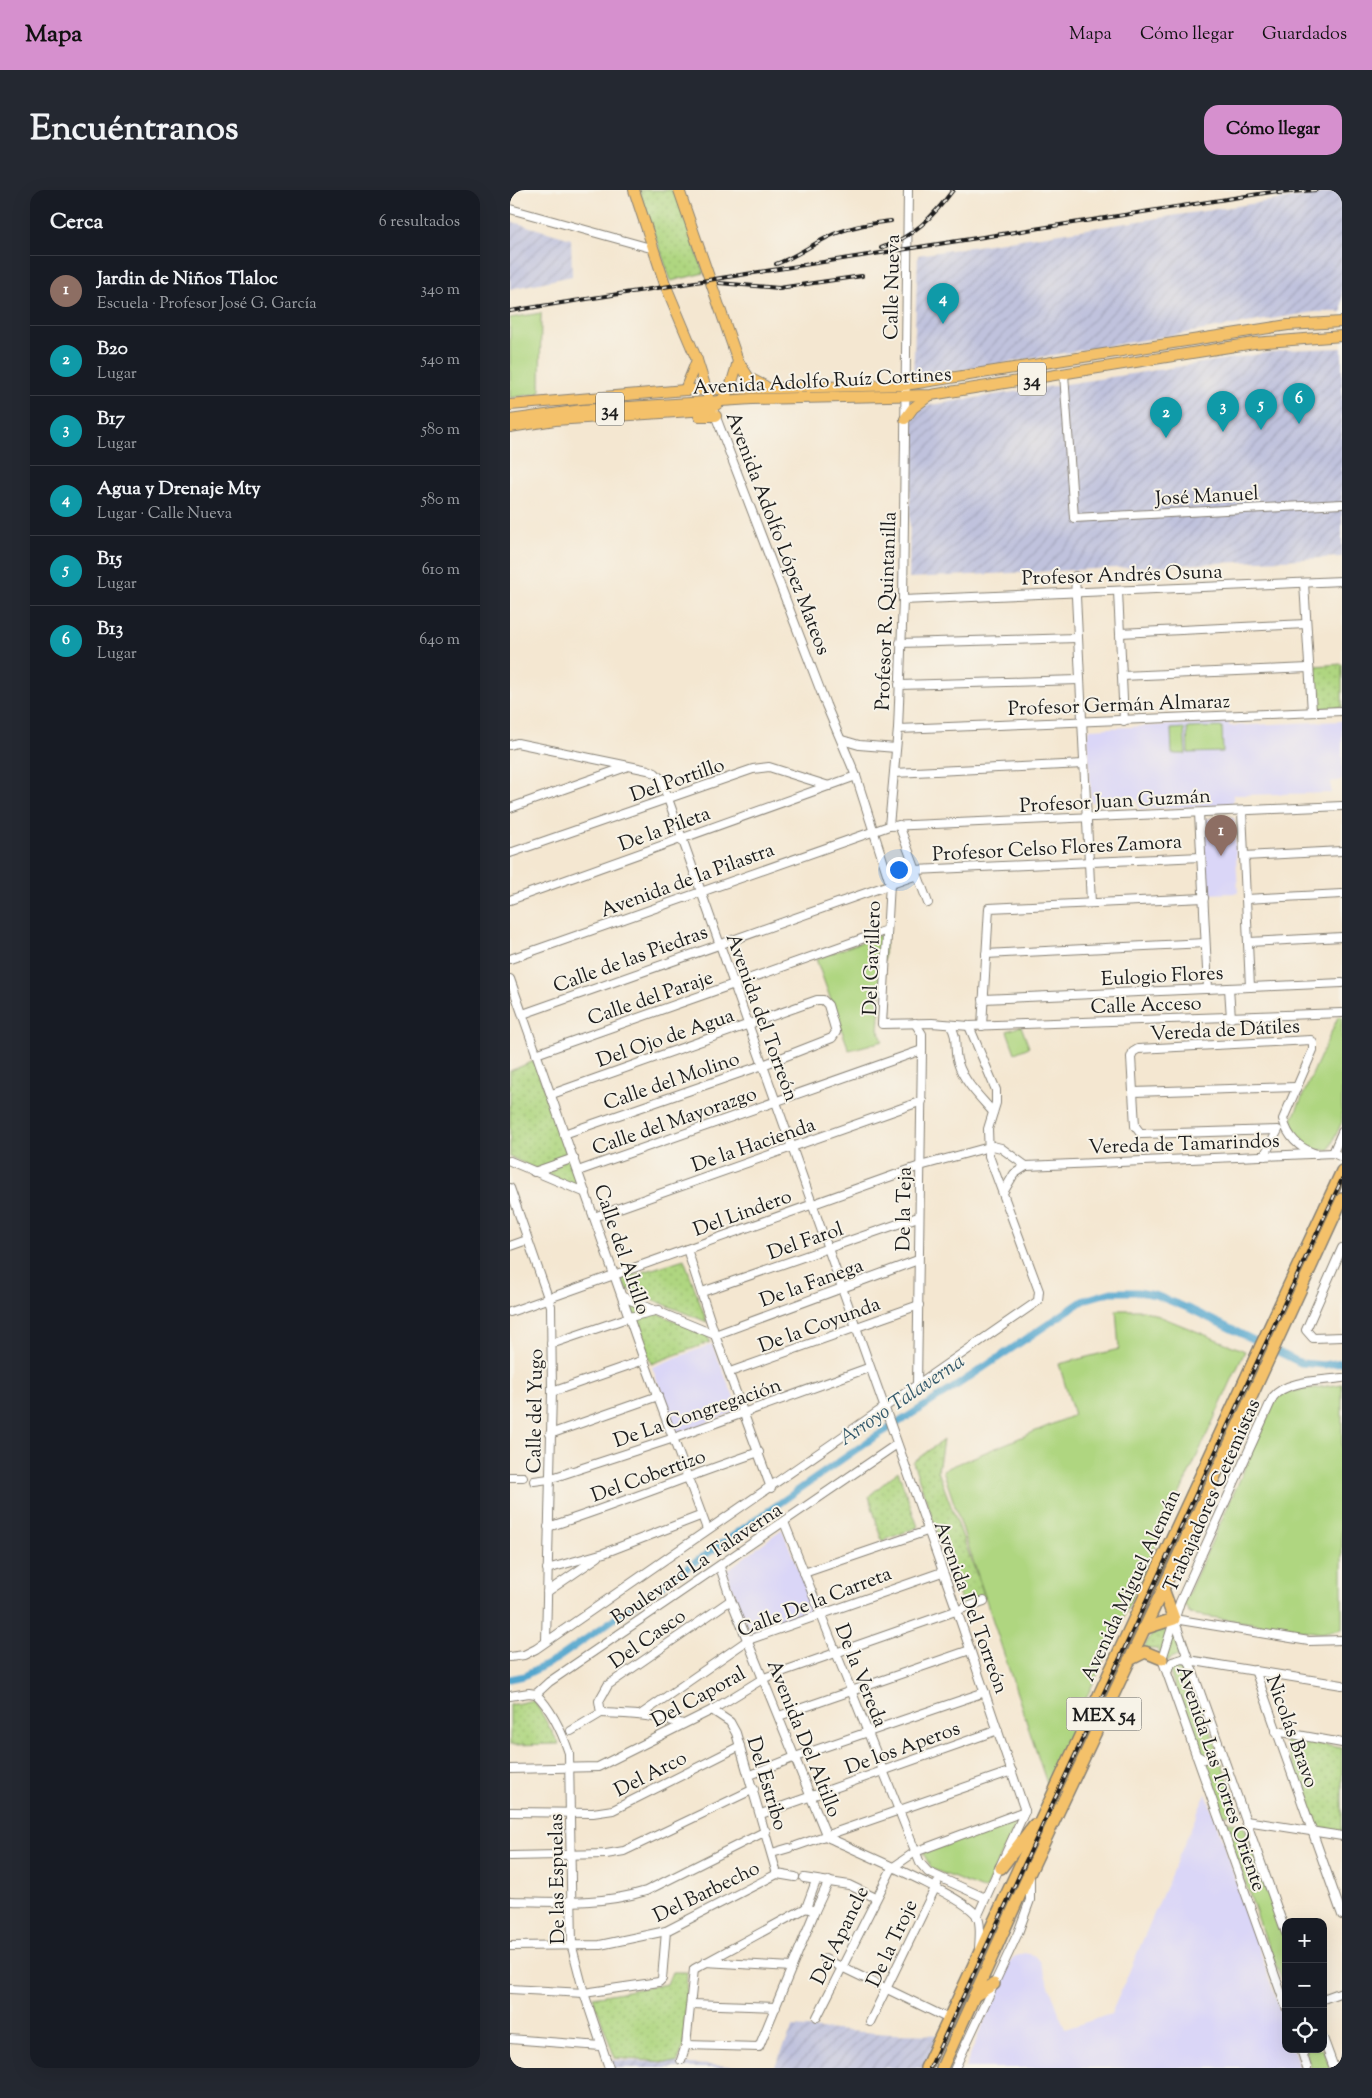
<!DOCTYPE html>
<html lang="es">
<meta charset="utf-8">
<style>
body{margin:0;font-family:"Sorts Mill Goudy",serif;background:#242831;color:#f1f3f6}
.controls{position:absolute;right:15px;bottom:15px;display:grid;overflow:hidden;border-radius:10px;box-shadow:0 5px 20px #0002}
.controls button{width:45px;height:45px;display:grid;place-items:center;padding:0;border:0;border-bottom:1px solid #363941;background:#171b24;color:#f1f3f6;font:25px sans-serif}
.you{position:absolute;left:388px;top:679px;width:18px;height:18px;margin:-12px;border:4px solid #fff;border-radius:50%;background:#1a73e8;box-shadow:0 0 0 8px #1a73e833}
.badge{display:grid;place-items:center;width:32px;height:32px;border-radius:50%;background:#d690ce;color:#fff;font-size:16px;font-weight:700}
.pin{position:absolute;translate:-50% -41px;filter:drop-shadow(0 1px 2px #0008)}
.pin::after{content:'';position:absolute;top:26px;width:18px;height:15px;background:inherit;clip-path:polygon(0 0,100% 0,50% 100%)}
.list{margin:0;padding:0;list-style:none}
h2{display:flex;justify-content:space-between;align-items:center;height:65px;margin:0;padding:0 20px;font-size:21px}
h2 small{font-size:16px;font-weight:400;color:#9ea1a6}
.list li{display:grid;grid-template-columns:32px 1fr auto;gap:15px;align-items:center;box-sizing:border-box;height:70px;padding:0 20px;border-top:1px solid #363941}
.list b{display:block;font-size:19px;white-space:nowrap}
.list p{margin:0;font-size:16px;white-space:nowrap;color:#9ea1a6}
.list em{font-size:16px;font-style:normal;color:#9ea1a6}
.icon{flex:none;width:28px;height:28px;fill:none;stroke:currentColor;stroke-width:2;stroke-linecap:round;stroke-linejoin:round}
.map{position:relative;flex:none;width:832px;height:1878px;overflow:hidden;border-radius:15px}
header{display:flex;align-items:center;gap:30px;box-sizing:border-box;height:70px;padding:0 25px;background:#d690ce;color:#111}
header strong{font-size:24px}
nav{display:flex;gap:28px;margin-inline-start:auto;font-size:18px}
.intro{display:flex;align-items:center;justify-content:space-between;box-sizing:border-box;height:120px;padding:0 30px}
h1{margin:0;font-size:35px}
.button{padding:12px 22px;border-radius:15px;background:#d690ce;color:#111;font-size:18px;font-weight:700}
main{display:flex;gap:30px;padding:0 30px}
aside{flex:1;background:#171b24;border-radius:15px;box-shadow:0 5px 20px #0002}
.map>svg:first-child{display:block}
.built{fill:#dad6f7}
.industrial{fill:url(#industrial-furrows)}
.grass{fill:#afd680;stroke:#66794e}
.park{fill:url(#park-dots);stroke:#66794e}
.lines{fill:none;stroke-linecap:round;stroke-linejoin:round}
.canal{stroke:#53a6ce;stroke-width:7}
.minor-casing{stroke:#888276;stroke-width:10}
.major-casing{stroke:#888276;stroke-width:12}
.highway-casing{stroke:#888276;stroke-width:14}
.minor{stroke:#fff;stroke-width:8}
.major{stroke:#f4c16a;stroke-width:10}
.highway{stroke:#f4c16a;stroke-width:11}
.rail-casing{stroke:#1c1c1c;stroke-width:4}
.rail{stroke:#f7f3e8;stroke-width:2;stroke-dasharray:5.5;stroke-linecap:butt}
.labels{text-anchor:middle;stroke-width:4;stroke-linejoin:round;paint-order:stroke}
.shield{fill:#f7f3e8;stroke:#5e5c59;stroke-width:1}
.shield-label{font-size:19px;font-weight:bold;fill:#1c1c1c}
.street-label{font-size:20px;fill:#1c1c1c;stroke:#f7f3e8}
.water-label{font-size:21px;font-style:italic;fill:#355a6c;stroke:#f7f3e8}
</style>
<header>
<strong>Mapa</strong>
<nav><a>Mapa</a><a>Cómo llegar</a><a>Guardados</a></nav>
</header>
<div class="intro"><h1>Encuéntranos</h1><a class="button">Cómo llegar</a></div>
<main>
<aside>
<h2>Cerca<small>6 resultados</small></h2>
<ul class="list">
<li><span class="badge" style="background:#8d6e63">1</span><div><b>Jardin de Niños Tlaloc</b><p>Escuela · Profesor José G. García</p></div><em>340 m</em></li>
<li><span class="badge" style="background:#0f9aa8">2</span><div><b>B20</b><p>Lugar</p></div><em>540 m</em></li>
<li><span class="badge" style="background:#0f9aa8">3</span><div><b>B17</b><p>Lugar</p></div><em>580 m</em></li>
<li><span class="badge" style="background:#0f9aa8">4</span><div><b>Agua y Drenaje Mty</b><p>Lugar · Calle Nueva</p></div><em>580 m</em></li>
<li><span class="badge" style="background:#0f9aa8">5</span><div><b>B15</b><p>Lugar</p></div><em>610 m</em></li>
<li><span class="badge" style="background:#0f9aa8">6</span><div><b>B13</b><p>Lugar</p></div><em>640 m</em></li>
</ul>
</aside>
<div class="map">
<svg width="832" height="1878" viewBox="0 0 832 1878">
<defs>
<pattern id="industrial-furrows" width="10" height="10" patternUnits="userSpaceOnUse" patternTransform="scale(1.25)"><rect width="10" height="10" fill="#c0c2dd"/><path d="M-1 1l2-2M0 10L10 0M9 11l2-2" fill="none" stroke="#a4a6bd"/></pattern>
<pattern id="park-dots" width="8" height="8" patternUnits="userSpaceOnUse" patternTransform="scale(1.25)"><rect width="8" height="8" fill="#afd680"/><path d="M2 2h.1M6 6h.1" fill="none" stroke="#96b76e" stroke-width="1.8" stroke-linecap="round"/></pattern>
</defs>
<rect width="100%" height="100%" fill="#f7f3e8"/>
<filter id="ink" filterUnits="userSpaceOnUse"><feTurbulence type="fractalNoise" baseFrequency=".02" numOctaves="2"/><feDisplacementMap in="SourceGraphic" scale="10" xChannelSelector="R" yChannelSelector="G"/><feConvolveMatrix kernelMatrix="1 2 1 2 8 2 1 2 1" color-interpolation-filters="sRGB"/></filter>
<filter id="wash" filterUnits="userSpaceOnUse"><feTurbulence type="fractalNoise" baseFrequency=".0096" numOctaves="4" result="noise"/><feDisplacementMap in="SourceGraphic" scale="20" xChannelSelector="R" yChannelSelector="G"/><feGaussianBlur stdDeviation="1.12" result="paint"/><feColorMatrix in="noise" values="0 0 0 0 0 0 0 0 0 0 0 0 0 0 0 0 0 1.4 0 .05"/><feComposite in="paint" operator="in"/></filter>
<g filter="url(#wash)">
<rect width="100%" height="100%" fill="#f4e7d1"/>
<g class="built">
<polygon points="832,531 832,590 821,592 821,603 724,605 723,603 723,615 629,619 628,610 581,612 578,543 580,539 719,532 719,536"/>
<polygon points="724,628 728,703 697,704 693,629"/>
<polygon points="202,1154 229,1220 167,1244 142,1177"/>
<polygon points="272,1339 305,1421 240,1446 216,1381"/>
<polygon points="696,1603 776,1838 776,1859 783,1859 790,1878 455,1878 495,1780 504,1767 514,1763 523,1765 530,1771 555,1839 601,1824"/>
</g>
<g class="industrial">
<polygon points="832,0 832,122 804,122 403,188 408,65"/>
<polygon points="0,31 61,49 62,86 0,99"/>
<polygon points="832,158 832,367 399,388 401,230 405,221 420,215 776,160"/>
<polygon points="283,1837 381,1844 439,1845 423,1878 264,1878"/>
<polygon points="102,1870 259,1878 102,1878"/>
</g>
<g class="grass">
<polygon points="31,123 30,203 0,208 0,128"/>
<polygon points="712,537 713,562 678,563 677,538"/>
<polygon points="674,538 676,564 662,564 661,539"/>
<polygon points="376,743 368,839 373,851 339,860 306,769"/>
<path d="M832 826V932L819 960C799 961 784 954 781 932L828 827Z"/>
<polygon points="511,836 519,857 505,863 497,841"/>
<polygon points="606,1120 634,1120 735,1161 537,1594 433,1280 564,1225 549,1174 609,1159"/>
<polygon points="832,1194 832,1439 811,1443 680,1424 674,1413 769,1203"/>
<polygon points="665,1442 673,1466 662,1467 656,1473 655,1468"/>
<polygon points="671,1472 676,1474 707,1558 704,1563 697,1567 689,1564 659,1480 665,1473"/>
<polygon points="710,1568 730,1624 711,1625 693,1574"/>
<polygon points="509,1628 475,1700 422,1679 413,1663"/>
<polygon points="713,1630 734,1636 776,1753 776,1798 760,1762"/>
<polygon points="794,1859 813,1859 820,1878 801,1878"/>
</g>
<g class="park">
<polygon points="129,0 165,0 194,83 161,91"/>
<polygon points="832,474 832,517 810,518 805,514 804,476"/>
<polygon points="24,871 70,999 0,967 0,881"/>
<polygon points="174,1069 197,1132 117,1099 111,1089"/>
<polygon points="118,1111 197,1144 200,1152 141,1174"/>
<polygon points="433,1250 428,1281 475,1407 452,1414 403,1272"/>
<polygon points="388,1281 408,1337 372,1351 359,1306"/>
<polygon points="661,1433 651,1463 646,1459 632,1459 646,1439"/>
<polygon points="24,1510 49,1554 0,1555 0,1515"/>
<polygon points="779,1549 832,1558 832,1641 805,1637 774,1550"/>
<polygon points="162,1782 177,1782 174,1856 167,1873 105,1868 83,1807 157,1794"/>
</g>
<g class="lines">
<polyline class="canal" points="0,1489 14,1486 47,1469 357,1252 440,1200 574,1110 601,1102 628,1102 645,1105 680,1119 791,1173 814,1175 832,1172"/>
</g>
</g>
<g filter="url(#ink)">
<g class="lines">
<g class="minor-casing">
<g id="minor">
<polyline points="0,19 144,59"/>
<polyline points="554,184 564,328 832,314"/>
<polyline points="204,222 316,515 346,586 380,693 372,834 422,833 459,836 832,823"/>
<polyline points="565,386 581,713"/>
<polyline points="794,393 802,522"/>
<polyline points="608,401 614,531"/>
<polyline points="393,410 832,391"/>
<polyline points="610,443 796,434"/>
<polyline points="390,453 567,448"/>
<polyline points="612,486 799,478"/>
<polyline points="389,495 569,490"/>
<polyline points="388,539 832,521"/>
<polyline points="332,550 349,555 386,558"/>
<polyline points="0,555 7,553 138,580 145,583 151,589 447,1421 515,1621"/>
<polyline points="384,583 574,574"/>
<polyline points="0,618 116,577"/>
<polyline points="732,621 740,797"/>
<polyline points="689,623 698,799"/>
<polyline points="389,635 418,713"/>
<polyline points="379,636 388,539 393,410 398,0"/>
<polyline points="0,663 243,579 259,577 319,596"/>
<polyline points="734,666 832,661"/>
<polyline points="405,680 691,667"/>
<polyline points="736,709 832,704"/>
<polyline points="0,710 346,586"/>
<polyline points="739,752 832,747"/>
<polyline points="476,764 695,753"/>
<polyline points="0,769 379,636 832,616"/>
<polyline points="0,789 134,1170 197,1339"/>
<polyline points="719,798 721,828"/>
<polyline points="473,809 832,793"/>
<polyline points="13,824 407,685"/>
<polyline points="405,833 412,844 412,860 407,1195"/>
<path d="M440 835C449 847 443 860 448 873 454 892 470 907 483 922"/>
<polyline points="472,836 479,718 694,708"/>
<polyline points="26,864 377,740"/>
<polyline points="623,902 786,897"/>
<polyline points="42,904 307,810 313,810 318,815 326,842 322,848 253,875 54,944"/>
<polyline points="823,963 832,942"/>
<path d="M754 966 768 940 631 944 625 936 621 867 623 862 628 859 801 850 803 853V860L773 929C778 948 789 958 806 964"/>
<polyline points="0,971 76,1003"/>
<polyline points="68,981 412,860"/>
<polyline points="24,982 64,968"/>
<polyline points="0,998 41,1116 42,1202 36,1451"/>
<polyline points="494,1001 504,984 516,976 823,963 832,967"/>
<polyline points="84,1027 412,911"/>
<polyline points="0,1056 17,1050"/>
<polyline points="832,1058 796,1140 803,1148 832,1147"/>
<polyline points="177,1059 205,1145 261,1298"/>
<polyline points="192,1102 408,1027"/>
<polyline points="113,1107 205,1145 408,1070"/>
<polyline points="0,1122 410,976 483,956 491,958 516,976"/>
<polyline points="41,1154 120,1127 149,1120"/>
<polyline points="220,1182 409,1115"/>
<polyline points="42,1202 134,1170"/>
<polyline points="40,1244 148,1206"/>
<polyline points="0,1287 13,1287"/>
<polyline points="24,1291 39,1289 164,1248 358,1178"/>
<polyline points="274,1332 410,1673 418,1682 475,1708"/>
<path d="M38 1337C109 1314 178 1286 249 1262"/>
<path d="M210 1377 221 1410 317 1647C344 1660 455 1706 467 1726 472 1734 469 1751 469 1760"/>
<polyline points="37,1379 94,1363 190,1326"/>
<polyline points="294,1383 417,1341"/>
<polyline points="37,1402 88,1367"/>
<polyline points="664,1429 776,1743"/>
<polyline points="664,1429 799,1451 832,1450"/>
<polyline points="0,1467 14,1465 26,1459 528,1111 529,1101 479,966 478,939 486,913 486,900 459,836"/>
<polyline points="745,1480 832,1725"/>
<polyline points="657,1482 662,1472 672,1469 832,1495"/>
<polyline points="26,1504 39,1492 387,1254"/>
<path d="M26 1504C42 1520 52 1542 59 1563L62 1757 74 1803 99 1878"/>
<polyline points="0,1506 19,1503 26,1504"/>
<polyline points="202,1520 220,1532 226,1543 267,1684"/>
<polyline points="91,1523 89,1511 98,1495 221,1410"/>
<path d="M91 1523C119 1524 146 1525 173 1534"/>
<polyline points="130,1525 238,1450 432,1382"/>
<polyline points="269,1526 460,1460"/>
<polyline points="61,1541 91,1523"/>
<polyline points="766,1541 832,1553"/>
<polyline points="686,1565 693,1569 703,1568 710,1557"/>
<polyline points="0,1579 88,1577 202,1520 254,1488 474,1411"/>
<polyline points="240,1585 285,1567 475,1502"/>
<polyline points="0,1622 83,1623 103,1620 230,1556"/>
<polyline points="251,1624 488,1540"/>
<polyline points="736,1631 832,1646"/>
<polyline points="286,1656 502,1581"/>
<polyline points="262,1663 279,1658"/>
<polyline points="0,1666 96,1664 114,1661 244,1599"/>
<polyline points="294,1688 339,1695 366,1708"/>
<path d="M0 1711C46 1712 92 1715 136 1701L256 1641"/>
<polyline points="296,1718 306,1691"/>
<polyline points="305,1721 319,1691"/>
<polyline points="467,1727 515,1621"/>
<polyline points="0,1756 90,1755 156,1741 267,1684 285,1687"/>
<polyline points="315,1769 439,1829"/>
<polyline points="195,1772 282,1777"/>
<polyline points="0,1799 74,1803 149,1792 152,1789 156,1741"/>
<polyline points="813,1809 832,1802"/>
<polyline points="181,1814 266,1817"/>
<path d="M776 1817 652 1469 670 1412 763 1207C777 1190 812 1191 832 1188"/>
<polyline points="307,1827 382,1678 405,1662 515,1621"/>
<polyline points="360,1832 427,1694"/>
<polyline points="813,1848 824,1878"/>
<polyline points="0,1849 91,1856"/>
<polyline points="176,1855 249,1857 305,1721 296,1718"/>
<polyline points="791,1859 797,1878"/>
<polyline points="171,1870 176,1855 184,1779 296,1718"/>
<polyline points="445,1878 508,1743 520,1710 520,1686"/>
</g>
</g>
<g class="major-casing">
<g id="major">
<polyline points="124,0 155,94 187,170 198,205"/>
<polyline points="169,0 228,171 239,188 255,196"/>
<polyline points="175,200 187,170"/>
<polyline points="0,215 175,200 395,195 778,135 832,132"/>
<polyline points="189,226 206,226"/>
<polyline points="395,229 403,218 419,206"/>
<polyline points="0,230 72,220 242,209 421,205 744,153 832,146"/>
<path d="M0 237 45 230 197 220C218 212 223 191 228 171"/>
</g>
</g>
<g class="highway-casing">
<g id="highway">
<polyline points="633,1439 664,1429 653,1399"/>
<polyline points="619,1470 635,1462 652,1469"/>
<polyline points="491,1678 524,1635"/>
<polyline points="464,1806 484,1794"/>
<polyline points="416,1878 832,981"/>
<polyline points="432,1878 520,1682 653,1399 832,1009"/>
</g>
</g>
<use href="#minor" class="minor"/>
<use href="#major" class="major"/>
<use href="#highway" class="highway"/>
<g class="rail-casing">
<g id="rail">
<polyline points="768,3 806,0"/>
<path d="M371 58C403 47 423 27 443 0"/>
<path d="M266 74C289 66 308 49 332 41 348 35 364 33 381 31"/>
<polyline points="209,93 269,98 352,86"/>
<polyline points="0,121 774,0"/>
<polyline points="420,1878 832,989"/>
</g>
</g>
<use href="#rail" class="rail"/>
</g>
</g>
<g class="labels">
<g class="shield">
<rect x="508" y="172.5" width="28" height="33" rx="4"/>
<rect x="86" y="202.5" width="28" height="33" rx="4"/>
<rect x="556.5" y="1507.5" width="75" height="33" rx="4"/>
</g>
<g class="shield-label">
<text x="522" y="196">34</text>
<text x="100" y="226">34</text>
<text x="594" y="1531">MEX 54</text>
</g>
<g class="street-label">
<text transform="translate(381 97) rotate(-89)" y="7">Calle Nueva</text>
<text transform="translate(312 190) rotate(-3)" y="7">Avenida Adolfo Ruíz Cortines</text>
<text transform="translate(697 305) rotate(-3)" y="7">José Manuel</text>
<text transform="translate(269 343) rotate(69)" y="7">Avenida Adolfo López Mateos</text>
<text transform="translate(612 384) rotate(-2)" y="7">Profesor Andrés Osuna</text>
<text transform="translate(375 421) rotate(-88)" y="7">Profesor R. Quintanilla</text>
<text transform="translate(609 514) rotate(-2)" y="7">Profesor Germán Almaraz</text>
<text transform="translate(167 589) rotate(-19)" y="7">Del Portillo</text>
<text transform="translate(605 610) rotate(-3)" y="7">Profesor Juan Guzmán</text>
<text transform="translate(154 638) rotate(-20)" y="7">De la Pileta</text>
<text transform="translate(547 657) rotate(-3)" y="7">Profesor Celso Flores Zamora</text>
<text transform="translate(177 689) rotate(-20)" y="7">Avenida de la Pilastra</text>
<text transform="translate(120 768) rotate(-20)" y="7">Calle de las Piedras</text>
<text transform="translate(361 768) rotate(-88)" y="7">Del Gavillero</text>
<text transform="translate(652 785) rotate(-3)" y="7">Eulogio Flores</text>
<text transform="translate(140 807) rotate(-19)" y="7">Calle del Paraje</text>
<text transform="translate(636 814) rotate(-2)" y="7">Calle Acceso</text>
<text transform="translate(253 827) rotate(70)" y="7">Avenida del Torreón</text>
<text transform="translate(715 839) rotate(-3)" y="7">Vereda de Dátiles</text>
<text transform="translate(155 847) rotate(-19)" y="7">Del Ojo de Agua</text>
<text transform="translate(161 890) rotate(-19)" y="7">Calle del Molino</text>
<text transform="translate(164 930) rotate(-19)" y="7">Calle del Mayorazgo</text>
<text transform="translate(674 953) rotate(-2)" y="7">Vereda de Tamarindos</text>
<text transform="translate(243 954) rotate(-19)" y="7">De la Hacienda</text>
<text transform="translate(393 1019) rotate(-89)" y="7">De la Teja</text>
<text transform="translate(232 1022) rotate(-20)" y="7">Del Lindero</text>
<text transform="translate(295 1050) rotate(-19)" y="7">Del Farol</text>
<text transform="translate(113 1059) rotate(71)" y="7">Calle del Altillo</text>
<text transform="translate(301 1092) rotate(-20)" y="7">De la Fanega</text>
<text transform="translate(309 1134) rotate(-20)" y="7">De la Coyunda</text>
<text transform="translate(24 1221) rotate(-89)" y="7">Calle del Yugo</text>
<text transform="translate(187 1222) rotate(-19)" y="7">De La Congregación</text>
<text transform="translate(138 1285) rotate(-20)" y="7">Del Cobertizo</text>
<text transform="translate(701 1305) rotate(-66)" y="7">Trabajadores Cetemistas</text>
<text transform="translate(186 1373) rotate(-34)" y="7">Boulevard La Talaverna</text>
<text transform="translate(620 1395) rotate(-65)" y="7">Avenida Miguel Alemán</text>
<text transform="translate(304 1411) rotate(-21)" y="7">Calle De la Carreta</text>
<text transform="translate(462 1417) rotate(70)" y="7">Avenida Del Torreón</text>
<text transform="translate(137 1448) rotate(-35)" y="7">Del Casco</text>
<text transform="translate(352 1485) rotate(68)" y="7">De la Vereda</text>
<text transform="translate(188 1506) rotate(-29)" y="7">Del Caporal</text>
<text transform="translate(783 1541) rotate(70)" y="7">Nicolás Bravo</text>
<text transform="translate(295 1548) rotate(68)" y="7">Avenida Del Altillo</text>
<text transform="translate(392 1557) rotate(-20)" y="7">De los Aperos</text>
<text transform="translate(140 1583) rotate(-27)" y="7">Del Arco</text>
<text transform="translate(712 1588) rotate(71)" y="7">Avenida Las Torres Oriente</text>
<text transform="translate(258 1593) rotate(73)" y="7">Del Estribo</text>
<text transform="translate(46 1689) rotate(-91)" y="7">De las Espuelas</text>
<text transform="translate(196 1701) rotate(-26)" y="7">Del Barbecho</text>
<text transform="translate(329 1745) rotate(-64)" y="7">Del Apancle</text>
<text transform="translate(381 1753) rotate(-65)" y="7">De la Troje</text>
</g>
<g class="water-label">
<text transform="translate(391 1209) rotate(-34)" y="7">Arroyo Talaverna</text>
</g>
</g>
</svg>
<div class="controls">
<button>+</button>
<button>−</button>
<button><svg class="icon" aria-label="locate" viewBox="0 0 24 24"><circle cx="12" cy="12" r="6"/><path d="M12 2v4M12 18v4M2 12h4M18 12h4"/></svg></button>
</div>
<div class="you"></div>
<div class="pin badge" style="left:711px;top:666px;background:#8d6e63">1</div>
<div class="pin badge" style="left:656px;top:248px;background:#0f9aa8">2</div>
<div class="pin badge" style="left:713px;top:242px;background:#0f9aa8">3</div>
<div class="pin badge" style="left:433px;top:134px;background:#0f9aa8">4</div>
<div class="pin badge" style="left:751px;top:240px;background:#0f9aa8">5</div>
<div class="pin badge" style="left:789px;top:234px;background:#0f9aa8">6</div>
</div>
</main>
